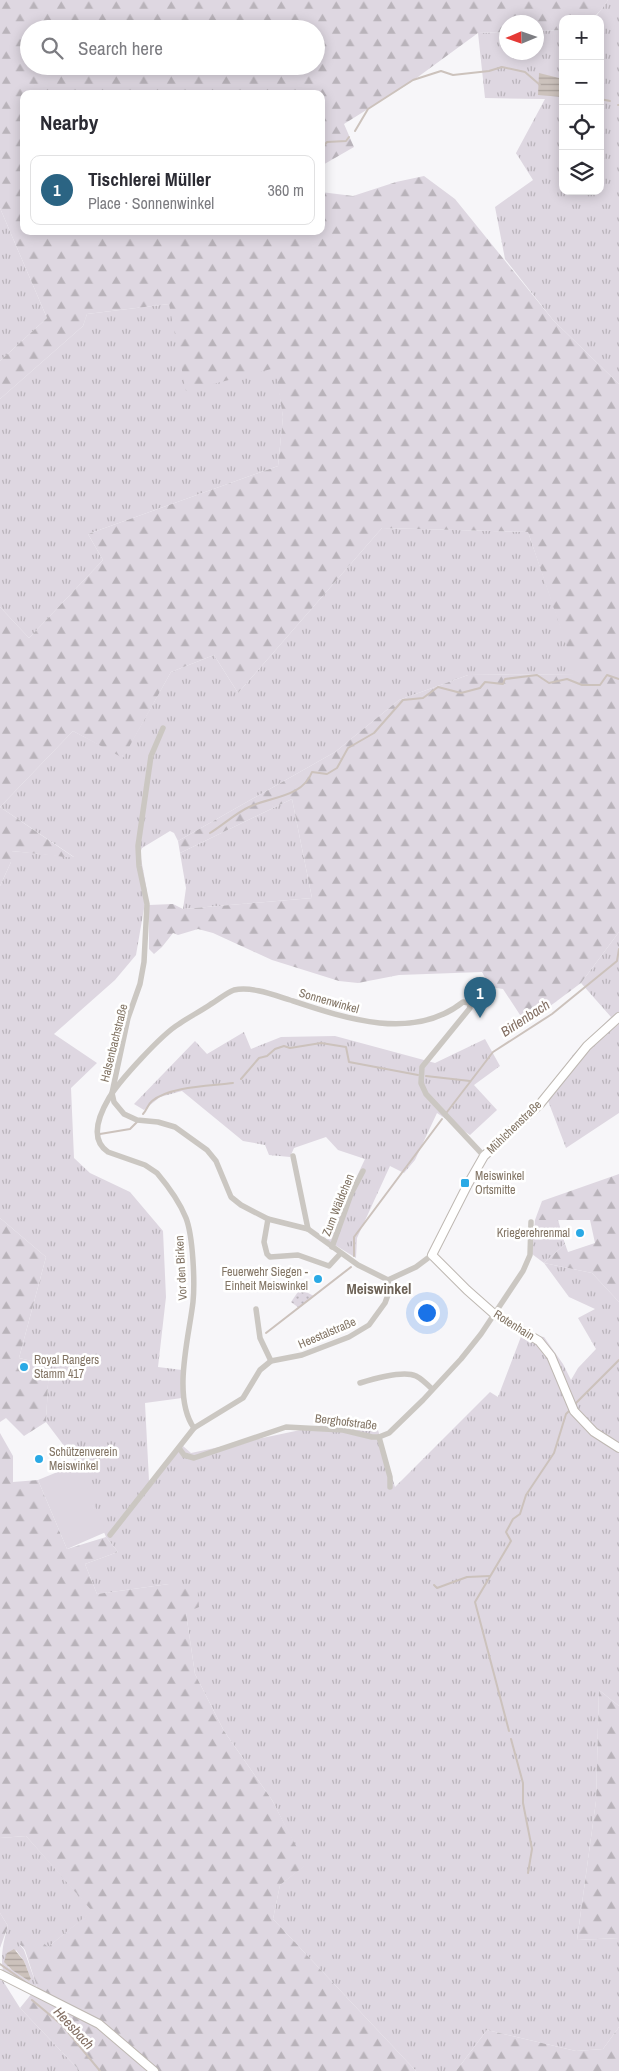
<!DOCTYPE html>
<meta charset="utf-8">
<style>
body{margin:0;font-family:"Archivo Narrow",sans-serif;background:#f2f2f3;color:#2b2b33}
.controls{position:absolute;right:15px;top:15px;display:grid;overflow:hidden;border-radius:10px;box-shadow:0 2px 12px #0003}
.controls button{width:45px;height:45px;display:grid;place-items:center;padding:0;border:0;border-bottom:1px solid #e1e1e2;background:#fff;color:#2b2b33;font:25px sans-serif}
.compass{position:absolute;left:499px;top:15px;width:45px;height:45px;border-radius:50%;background:#fff;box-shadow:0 2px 12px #0003;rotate:268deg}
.you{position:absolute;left:426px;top:1312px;width:18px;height:18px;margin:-12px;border:4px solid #fff;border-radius:50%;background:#1a73e8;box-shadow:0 0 0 8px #1a73e833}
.badge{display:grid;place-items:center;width:32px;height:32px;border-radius:50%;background:#2b6483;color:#fff;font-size:16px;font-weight:700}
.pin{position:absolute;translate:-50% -41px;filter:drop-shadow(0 1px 2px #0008)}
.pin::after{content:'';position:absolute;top:26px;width:18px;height:15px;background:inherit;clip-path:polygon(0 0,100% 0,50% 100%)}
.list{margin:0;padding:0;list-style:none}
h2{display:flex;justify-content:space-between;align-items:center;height:65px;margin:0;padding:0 20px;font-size:21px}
h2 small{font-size:16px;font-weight:400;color:#7c7c81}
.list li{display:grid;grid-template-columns:32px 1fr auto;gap:15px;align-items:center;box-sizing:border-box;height:70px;margin:0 10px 10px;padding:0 10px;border:1px solid #e1e1e2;border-radius:10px}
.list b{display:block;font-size:19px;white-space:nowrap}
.list p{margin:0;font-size:16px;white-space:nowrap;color:#7c7c81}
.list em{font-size:16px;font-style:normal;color:#7c7c81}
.icon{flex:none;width:28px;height:28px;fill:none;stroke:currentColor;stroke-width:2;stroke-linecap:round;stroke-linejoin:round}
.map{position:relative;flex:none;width:619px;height:2071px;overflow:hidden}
.search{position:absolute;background:#fff;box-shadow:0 2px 12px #0003;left:20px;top:20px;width:305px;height:55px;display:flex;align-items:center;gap:12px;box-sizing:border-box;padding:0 18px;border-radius:28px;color:#7c7c81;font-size:19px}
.panel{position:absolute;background:#fff;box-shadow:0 2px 12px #0003;left:20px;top:90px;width:305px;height:145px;border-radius:10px}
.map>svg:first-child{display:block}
.grass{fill:url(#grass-tufts);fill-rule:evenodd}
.forest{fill:url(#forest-firs);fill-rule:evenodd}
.park{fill:url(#park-dots)}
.pitch{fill:#ded7e1}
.water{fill:url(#water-rules)}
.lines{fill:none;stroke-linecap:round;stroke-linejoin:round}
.stream{stroke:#ccc2bc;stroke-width:2}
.secondary-casing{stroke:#beb8b2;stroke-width:10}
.street{stroke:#cbc7c2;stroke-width:5.5}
.secondary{stroke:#fff;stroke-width:8}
.poi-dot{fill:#2aa9e5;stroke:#fff;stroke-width:2}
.labels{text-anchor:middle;stroke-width:5;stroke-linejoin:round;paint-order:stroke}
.street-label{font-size:12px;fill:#827464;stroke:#fff}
.poi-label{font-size:12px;fill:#827464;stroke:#fff;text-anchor:start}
.water-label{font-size:14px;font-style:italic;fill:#836f63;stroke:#fff}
.quarter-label{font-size:15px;font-weight:bold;fill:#6d6256;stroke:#fff}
</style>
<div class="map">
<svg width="619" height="2071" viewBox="0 0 619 2071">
<defs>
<pattern id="grass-tufts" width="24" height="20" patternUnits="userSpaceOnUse" patternTransform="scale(1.25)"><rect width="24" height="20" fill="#ded7e1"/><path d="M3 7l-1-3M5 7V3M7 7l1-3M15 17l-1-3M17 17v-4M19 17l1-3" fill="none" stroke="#b9b3ba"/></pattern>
<pattern id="forest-firs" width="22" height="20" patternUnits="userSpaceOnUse" patternTransform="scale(1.25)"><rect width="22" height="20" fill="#ded7e1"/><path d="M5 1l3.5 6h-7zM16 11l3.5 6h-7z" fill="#b9b3ba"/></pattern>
<pattern id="park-dots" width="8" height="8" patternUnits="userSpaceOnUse" patternTransform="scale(1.25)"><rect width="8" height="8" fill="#ded7e1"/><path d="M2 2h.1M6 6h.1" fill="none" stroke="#b9b3ba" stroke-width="1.8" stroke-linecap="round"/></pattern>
<pattern id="water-rules" width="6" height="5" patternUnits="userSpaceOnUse" patternTransform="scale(1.25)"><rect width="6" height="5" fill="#ccc2bc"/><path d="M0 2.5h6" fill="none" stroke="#aba29c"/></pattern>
</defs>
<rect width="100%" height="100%" fill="#f7f6f9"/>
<g class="grass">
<polygon points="608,0 619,0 619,384 553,320 505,259 495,207 533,180 516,153 545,99 485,98 478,33 506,32 506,52 536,52 537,31 563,30 563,191 600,191 600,19 592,19 597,15"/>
<polygon points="0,208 47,318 0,361"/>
<polygon points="169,304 276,367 283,417 278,466 88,534 103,560 29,638 0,607 0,399 83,326 87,314"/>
<polygon points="382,528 528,532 577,674 468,675 399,700 335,752 178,841 174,833 170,831 142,848 140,853 147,891 136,955 115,980 54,1034 97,1063 71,1088 74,1158 90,1173 130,1192 163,1231 166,1297 158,1367 182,1370 182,1398 145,1403 149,1481 183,1446 191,1453 329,1424 378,1430 395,1487 490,1392 498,1397 522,1334 544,1337 563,1364 571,1380 578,1368 596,1349 578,1318 595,1309 569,1297 544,1263 532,1254 535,1220 558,1220 565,1244 544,1263 592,1273 619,1302 619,1706 599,1690 596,1801 577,1940 619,1938 619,2027 603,2049 576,2051 487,2030 456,2071 416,2071 273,1919 280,1885 305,1865 272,1800 224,1731 195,1674 186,1613 169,1584 97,1594 85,1564 118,1552 106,1537 74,1459 46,1422 49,1365 19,1358 46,1257 0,1218 0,886 11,862 11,851 74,857 0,807 73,731 123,757 171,672 214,655 238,693"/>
<polygon points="292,799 312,898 183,909 186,888 180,853"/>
<polygon points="619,932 619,1113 566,1148 545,1093 573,1055 611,1017 581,983"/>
<polygon points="244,1032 251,1049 281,1037 335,1036 435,1063 485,1039 500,1066 474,1085 497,1110 470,1135 437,1113 415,1160 404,1173 390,1166 357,1238 356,1258 327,1240 365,1159 338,1150 326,1137 294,1148 290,1157 269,1155 265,1145 243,1141 182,1091 160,1097 144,1110 134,1104 195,1041 207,1054"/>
<path d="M26 1836 93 1911 48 1947 20 1945 24 1950 37 1987 3 1970C0 1956 4 1939 8 1926L0 1913V1838ZM16 1950 24 1961 31 1979 29 1981 8 1967Z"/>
<polygon points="0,1980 3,1981 20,2008 80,2071 0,2071"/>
</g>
<g class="forest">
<path d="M0 0H608C592 24 590 19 563 19V30L537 31 536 22H506V32L478 33 411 82 344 124 354 147 321 166V94H24V231H321V192L353 196 396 182 424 176 455 199 553 320 619 384V932L581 983 526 1024 503 989 490 987 482 972 399 975 358 983 339 981 272 960 213 933 198 929 178 935 173 933 162 947 154 954 149 949V905L173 904 183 909 312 898 292 799 180 853 178 841 335 752 399 700 468 675 576 674 528 532 382 528 238 693 214 655 171 672 123 758 73 731 0 807 75 858 12 851 11 862 0 886V607L29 638 103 560 88 534 278 466 283 417 275 368 186 391 169 304 87 314 83 326 0 399V361L47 318 0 208ZM29 29H316V66H29Z"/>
<polygon points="619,1174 619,1302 592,1273 544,1263 565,1244 568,1252 595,1243 590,1220 535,1220 542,1201"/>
<polygon points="0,1218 46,1257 19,1358 49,1365 46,1422 24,1436 6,1418 0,1422"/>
<polygon points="0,1433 13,1456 13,1482 38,1480 67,1549 106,1537 118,1552 85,1564 97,1594 169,1584 197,1585 199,1607 186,1613 195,1674 224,1731 272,1800 306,1865 280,1885 273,1919 416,2071 80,2071 20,2008 37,1987 25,1950 20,1944 34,1935 48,1947 92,1911 26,1836 0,1838"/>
<polygon points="599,1690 619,1706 619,1938 577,1940 596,1801"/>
<polygon points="0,1913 8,1926 0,1948"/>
<polygon points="619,2027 619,2071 456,2071 487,2030 576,2051 603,2049"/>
</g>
<polygon class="park" points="302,1286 308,1293 314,1296 299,1308 291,1302"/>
<polygon class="pitch" points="77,1464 106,1532 67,1549 38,1480"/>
<g class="water">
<polygon points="539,73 563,79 563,97 538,95"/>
<polygon points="14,1949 24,1961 31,1979 29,1981 12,1970 4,1962 7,1953"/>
</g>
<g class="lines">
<g class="stream">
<polyline points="600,99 610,101"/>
<polyline points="618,105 619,105"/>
<polyline points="355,131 368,109 413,80 441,71 453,75 489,71 502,67 525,72 540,85"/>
<polyline points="321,162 323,161 322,148 327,142 346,141 349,137"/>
<path d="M210 833C223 825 236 813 249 807 270 797 303 797 312 772L327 774 337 768 348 748 374 733 403 700 423 698 438 687 461 693 480 688 485 682 503 684 505 679 537 675 549 683 567 679 582 685H600L607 675 619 679"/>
<polyline points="426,1076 470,1081"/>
<polyline points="241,1079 259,1058 267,1056 275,1049 284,1046 290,1048 321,1043 346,1047 349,1062 418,1075"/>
<polyline points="447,1112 493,1052 552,1014 617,961 619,949"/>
<path d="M143 1114C147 1110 148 1104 152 1101 170 1086 211 1086 233 1083"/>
<polyline points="100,1134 130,1129 137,1122"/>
<polyline points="354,1256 354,1237 442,1119"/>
<polyline points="266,1333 351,1267"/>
<polyline points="576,1403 619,1360"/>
<polyline points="434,1585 437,1588 467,1577 490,1576"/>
<polyline points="509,1731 475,1602 511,1541 506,1532 513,1519 520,1514 526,1495 554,1453 566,1414 569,1411"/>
<polyline points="511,1739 523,1783 523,1803 532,1849 528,1873"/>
<polyline points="0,1964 28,1984"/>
<polyline points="32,2000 62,2025 100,2071"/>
</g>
<g class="secondary-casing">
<g id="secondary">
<polyline points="619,1017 587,1046 540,1104 484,1156 468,1184 432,1255 467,1290 493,1313 539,1341 551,1356 574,1411 594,1432 619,1448"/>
<polyline points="0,1974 99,2024 154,2071"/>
</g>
</g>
<g class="street">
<polyline points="163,728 151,756 138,846 139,866 147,904 144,962 140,984 128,1018 112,1093 114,1102 124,1114 137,1120 158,1122 175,1127 207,1150 216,1161 231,1197 241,1205 268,1219 308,1229 358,1265 388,1280 416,1267 432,1255"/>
<polyline points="293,1156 308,1229"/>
<polyline points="268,1219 264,1242 267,1254 270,1257 298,1255 329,1266 340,1254"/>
<polyline points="332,1247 351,1194 363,1171"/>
<polyline points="256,1309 260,1338 271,1361"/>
<path d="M360 1383C373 1379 403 1370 416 1376 422 1379 428 1385 432 1389"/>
<path d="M194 1428C172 1397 189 1337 193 1302 195 1282 193 1236 186 1218 180 1203 168 1186 157 1173L145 1165 108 1152C89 1139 99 1115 109 1098 119 1081 162 1034 179 1024 189 1017 201 1011 211 1004 218 1000 226 993 234 990 251 986 274 995 290 1000 344 1018 413 1042 463 1002L469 1003 470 1008 422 1067 421 1083 426 1094 484 1156"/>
<polyline points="379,1437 390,1477 390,1487"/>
<polyline points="179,1448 184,1455 194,1458 286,1427 343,1430 372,1437 379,1437 389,1433 423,1400 461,1359 481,1334 523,1271 530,1255 531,1222"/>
<polyline points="110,1535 194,1428 243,1398 260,1370 271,1361 302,1355 349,1337 369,1325 385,1303 389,1292 388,1280"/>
</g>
<use href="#secondary" class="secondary"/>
</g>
<g class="poi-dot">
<rect x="460" y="1178" width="10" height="10" rx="2.5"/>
<circle cx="580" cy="1233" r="5"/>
<circle cx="318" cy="1279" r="5"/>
<circle cx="24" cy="1367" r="5"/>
<circle cx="39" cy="1459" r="5"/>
</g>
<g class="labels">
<g class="street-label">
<text transform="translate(329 1001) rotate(16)" y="4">Sonnenwinkel</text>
<text transform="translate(114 1043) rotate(-76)" y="4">Halsenbachstraße</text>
<text transform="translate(514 1127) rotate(-44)" y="4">Mühlchenstraße</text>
<text transform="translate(338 1205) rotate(-68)" y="4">Zum Wäldchen</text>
<text transform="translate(181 1268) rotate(-93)" y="4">Vor den Birken</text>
<text transform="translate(514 1325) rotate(32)" y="4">Rotenhain</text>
<text transform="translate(327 1333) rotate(-23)" y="4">Heestalstraße</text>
<text transform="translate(346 1422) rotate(7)" y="4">Berghofstraße</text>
</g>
<g class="poi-label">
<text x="475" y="1180">Meiswinkel<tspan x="475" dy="14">Ortsmitte</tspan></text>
<text x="570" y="1237" text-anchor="end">Kriegerehrenmal</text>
<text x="308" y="1276" text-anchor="end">Feuerwehr Siegen -<tspan x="308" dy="14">Einheit Meiswinkel</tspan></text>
<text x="34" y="1364">Royal Rangers<tspan x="34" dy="14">Stamm 417</tspan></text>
<text x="49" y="1456">Schützenverein<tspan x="49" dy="14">Meiswinkel</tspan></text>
</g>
<g class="water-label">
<text transform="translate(525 1018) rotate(-33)" y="5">Birlenbach</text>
<text transform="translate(74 2028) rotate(47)" y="5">Heesbach</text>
</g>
<g class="quarter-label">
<text x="379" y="1294">Meiswinkel</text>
</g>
</g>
</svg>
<div class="controls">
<button>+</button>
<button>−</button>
<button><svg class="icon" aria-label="locate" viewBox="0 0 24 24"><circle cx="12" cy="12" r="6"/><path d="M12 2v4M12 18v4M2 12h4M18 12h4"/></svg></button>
<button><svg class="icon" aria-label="layers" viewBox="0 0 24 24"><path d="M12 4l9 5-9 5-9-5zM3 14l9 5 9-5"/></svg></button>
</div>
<svg class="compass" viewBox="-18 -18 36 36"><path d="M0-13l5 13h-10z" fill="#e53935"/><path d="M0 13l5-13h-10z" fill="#7c7c81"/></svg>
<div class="you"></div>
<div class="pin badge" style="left:480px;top:1018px">1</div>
<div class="search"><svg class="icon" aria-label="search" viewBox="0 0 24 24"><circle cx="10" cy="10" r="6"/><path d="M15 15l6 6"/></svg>Search here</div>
<section class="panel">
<h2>Nearby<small></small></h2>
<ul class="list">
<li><span class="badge">1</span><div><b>Tischlerei Müller</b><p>Place · Sonnenwinkel</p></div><em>360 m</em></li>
</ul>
</section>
</div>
